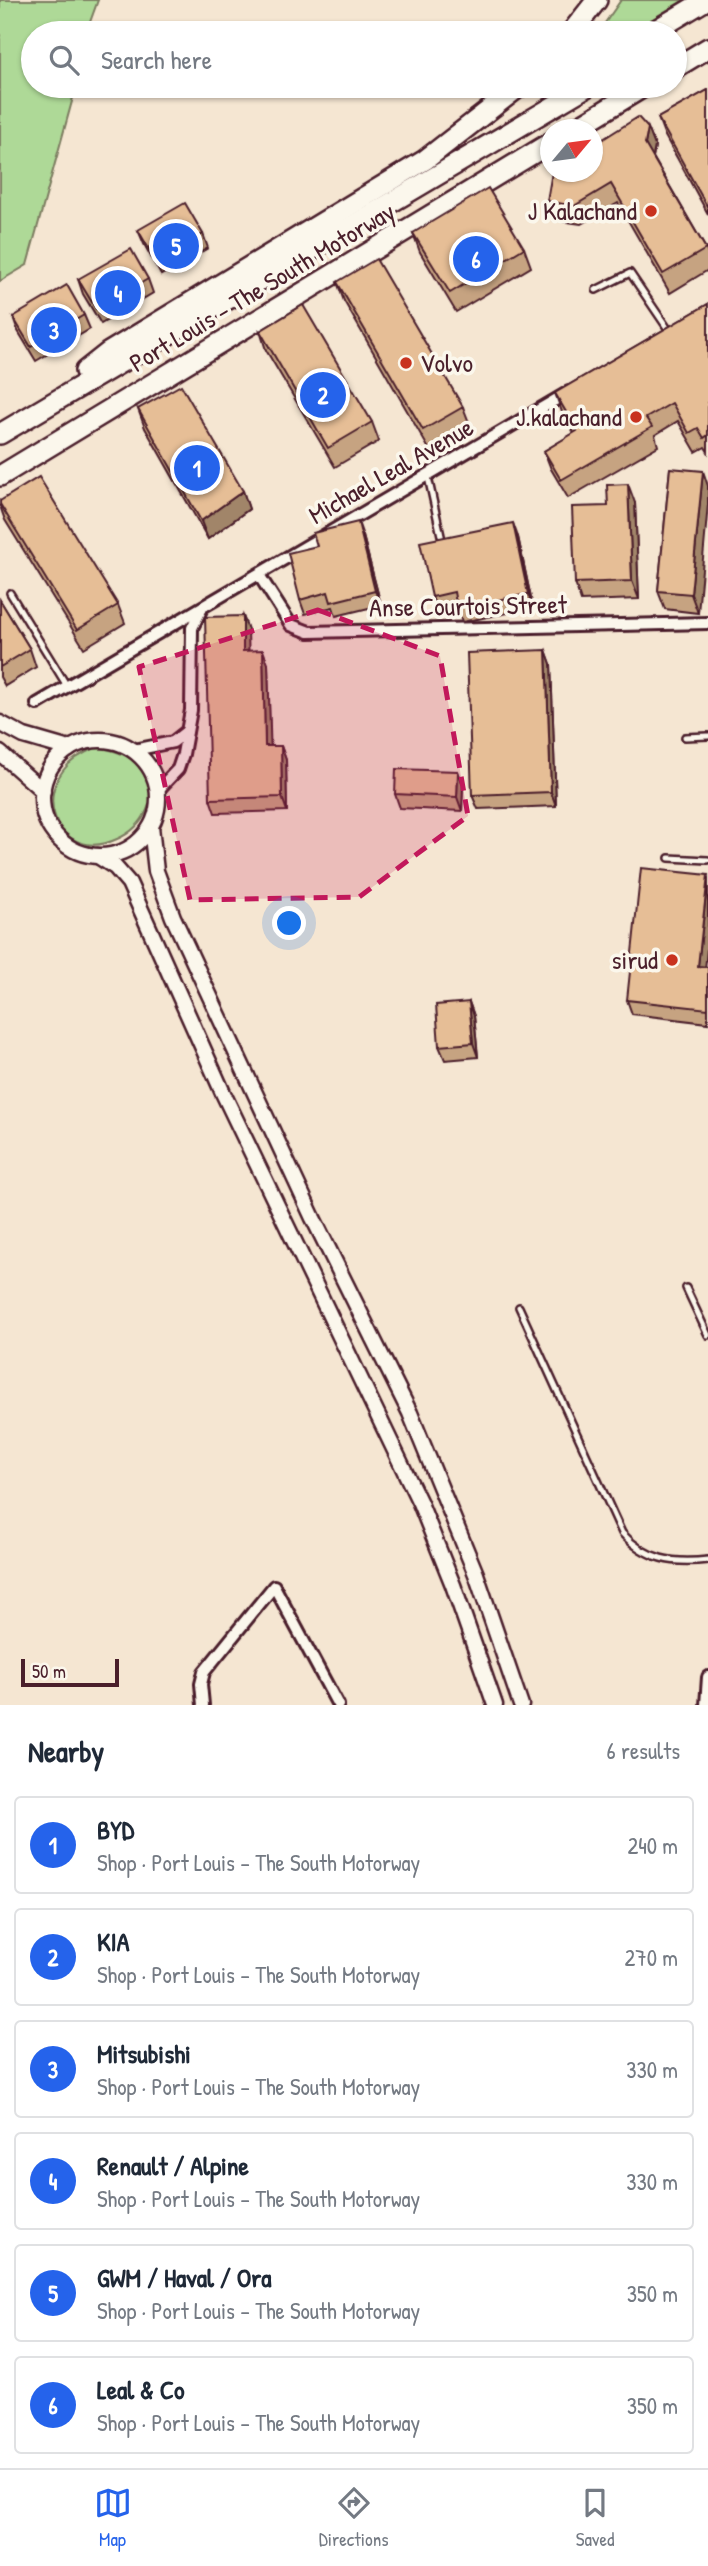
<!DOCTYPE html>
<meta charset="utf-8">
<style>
body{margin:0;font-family:"Patrick Hand",sans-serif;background:#f2f2f3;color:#1f2937}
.compass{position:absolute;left:540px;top:119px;width:63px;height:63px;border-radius:50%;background:#fff;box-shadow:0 2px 5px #0004;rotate:61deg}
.scale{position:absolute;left:21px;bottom:18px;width:98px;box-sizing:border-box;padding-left:7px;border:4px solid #4a1f2b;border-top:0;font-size:19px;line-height:24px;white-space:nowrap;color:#4a1f2b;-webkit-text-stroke:5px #fbf7ec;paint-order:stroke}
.you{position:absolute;left:290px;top:924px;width:24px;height:24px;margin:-18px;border:5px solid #fff;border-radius:50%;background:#1a73e8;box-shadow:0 0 0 10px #1a73e833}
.badge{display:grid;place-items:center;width:46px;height:46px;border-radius:50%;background:#2563eb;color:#fff;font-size:23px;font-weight:700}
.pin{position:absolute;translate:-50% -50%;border:4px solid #fff;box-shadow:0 2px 7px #0006}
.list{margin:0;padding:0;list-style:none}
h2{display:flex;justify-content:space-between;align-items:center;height:91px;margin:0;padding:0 28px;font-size:30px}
h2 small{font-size:23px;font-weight:400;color:#747a83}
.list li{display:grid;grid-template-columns:46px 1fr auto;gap:21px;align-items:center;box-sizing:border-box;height:98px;margin:0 14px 14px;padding:0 14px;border:2px solid #e0e1e3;border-radius:7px}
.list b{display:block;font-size:26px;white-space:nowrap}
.list p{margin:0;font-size:23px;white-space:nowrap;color:#747a83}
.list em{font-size:23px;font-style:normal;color:#747a83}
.icon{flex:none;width:38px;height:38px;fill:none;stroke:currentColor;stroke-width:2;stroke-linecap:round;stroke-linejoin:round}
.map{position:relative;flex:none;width:708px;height:1705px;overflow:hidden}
.search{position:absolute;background:#fff;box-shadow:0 2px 5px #0004;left:21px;right:21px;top:21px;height:77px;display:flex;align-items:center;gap:18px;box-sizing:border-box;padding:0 24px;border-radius:38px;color:#747a83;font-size:26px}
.sheet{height:763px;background:#fff}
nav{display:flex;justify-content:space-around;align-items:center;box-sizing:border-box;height:98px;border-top:2px solid #e0e1e3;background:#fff;font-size:19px;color:#747a83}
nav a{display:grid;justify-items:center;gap:4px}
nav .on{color:#2563eb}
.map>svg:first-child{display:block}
.green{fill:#aed997;stroke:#7c7c61;stroke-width:2}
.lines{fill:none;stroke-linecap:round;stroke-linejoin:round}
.service-casing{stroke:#4a1f2b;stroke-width:10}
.minor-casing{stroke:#4a1f2b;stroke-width:16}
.tertiary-casing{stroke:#4a1f2b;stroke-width:19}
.trunk-casing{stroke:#4a1f2b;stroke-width:24}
.service{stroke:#fbf7ec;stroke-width:5}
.minor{stroke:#fbf7ec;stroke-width:10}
.tertiary{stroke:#fbf7ec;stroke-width:14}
.trunk{stroke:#fbf7ec;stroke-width:19}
.wall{fill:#c6a381;stroke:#4a1f2b;stroke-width:2}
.shaded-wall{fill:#a18569;stroke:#4a1f2b;stroke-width:2}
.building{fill:#e6be96;stroke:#4a1f2b;stroke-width:2}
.marked{fill:#c2185b;fill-opacity:0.2;stroke:#c2185b;stroke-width:5;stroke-dasharray:14 9;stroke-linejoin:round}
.poi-dot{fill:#c8321e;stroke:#fbf7ec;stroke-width:2.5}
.labels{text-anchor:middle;stroke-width:7;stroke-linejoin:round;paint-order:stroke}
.poi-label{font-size:26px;fill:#4a1f2b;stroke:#fbf7ec;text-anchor:end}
.street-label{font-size:26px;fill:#4a1f2b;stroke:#fbf7ec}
</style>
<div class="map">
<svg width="708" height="1705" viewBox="0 0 708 1705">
<rect width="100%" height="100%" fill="#f5e6d2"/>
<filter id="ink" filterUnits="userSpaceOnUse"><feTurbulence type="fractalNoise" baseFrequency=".0143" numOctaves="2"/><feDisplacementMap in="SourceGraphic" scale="14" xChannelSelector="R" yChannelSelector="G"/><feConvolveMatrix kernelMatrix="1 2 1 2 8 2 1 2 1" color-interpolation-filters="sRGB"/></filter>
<g filter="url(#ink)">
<g class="green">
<polygon points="0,0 98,0 86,33 33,33 33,86 74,86 74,94 27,265 0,281"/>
<polygon points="621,0 684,0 629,33 598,33"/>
<path d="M96 748C128 749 163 774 147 810 141 824 131 833 117 839 54 868 20 775 96 748Z"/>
</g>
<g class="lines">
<g class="service-casing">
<g id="service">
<polyline points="596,290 630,273 668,329"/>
<polyline points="428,477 442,540"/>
<polyline points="10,593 67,686"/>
<polyline points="685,737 708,736"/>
<polyline points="669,858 708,860"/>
<polyline points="686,1288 708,1335"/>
<path d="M519 1307 622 1533C646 1560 673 1564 708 1560"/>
</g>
</g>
<g class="minor-casing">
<g id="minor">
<polyline points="259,575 291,625 309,632 708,623"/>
<polyline points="37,704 569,392"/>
<polyline points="134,750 173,742 187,731"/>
<polyline points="158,790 178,769 183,754 191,710 192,628 201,610"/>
<polyline points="203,1705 201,1684 204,1672 274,1586 338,1705"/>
<polyline points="706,1705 708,1677"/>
</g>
</g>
<g class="tertiary-casing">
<g id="tertiary">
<polyline points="0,723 24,736 69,749"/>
<circle cx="100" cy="798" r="58"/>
<polyline points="0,753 43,791"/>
<polyline points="151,827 156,871 173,917 313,1218 410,1413 476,1574 521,1705"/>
<polyline points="98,856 115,867 129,883 223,1093 420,1503 453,1585 495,1705"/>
</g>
</g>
<g class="trunk-casing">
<g id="trunk">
<polyline points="571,33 597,0"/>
<polyline points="651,33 706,0"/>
<polyline points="675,68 708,48"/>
<polyline points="573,130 645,86"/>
<polyline points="85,371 109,352 425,160 520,86"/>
<polyline points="0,434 588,86"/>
<polyline points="0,476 550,143"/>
</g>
</g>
<use href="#service" class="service"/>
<use href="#minor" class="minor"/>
<use href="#tertiary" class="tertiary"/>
<use href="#trunk" class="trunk"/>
</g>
<g class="wall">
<polygon points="708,90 708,214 665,136 658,118"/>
<polygon points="648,128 655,146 653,157 706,249 708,254 708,270 670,293 618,203 581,224 554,220 547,201"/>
<polygon points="138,230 203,234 208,248 161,275 144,244"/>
<polygon points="413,233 524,248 531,267 456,312 420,252"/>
<polygon points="78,279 148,279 153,293 101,324 83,294"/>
<polygon points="337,282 463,407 470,425 429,449 344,301"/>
<polygon points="708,304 708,452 705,447 696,452 678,421 655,435 658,446 568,498 551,469 544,451 574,433 562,412 555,393"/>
<polygon points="84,315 90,329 36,361 18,331 13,317"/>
<polygon points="260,331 372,422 379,441 335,467 266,350"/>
<polygon points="138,409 243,491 249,509 208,539 145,428"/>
<polygon points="670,468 698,613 665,609 658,591"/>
<polygon points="0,501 118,605 125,623 84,648 5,520 0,506"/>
<polygon points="635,503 639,599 581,601 575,583 608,506"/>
<polygon points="363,536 381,605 336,616 333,607 305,614 300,600"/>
<polygon points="518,537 533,608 462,622 457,607 437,611 432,597"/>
<polygon points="0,600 30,649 36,667 5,686 0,677"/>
<polygon points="243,616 248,630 248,650 268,664 270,746 281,746 286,760 287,811 215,813 210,799"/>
<polygon points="546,650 551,664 556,806 478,809 472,795"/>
<polygon points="458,771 463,785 462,811 400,808 395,794"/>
<polygon points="705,967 708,967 708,1023 632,1014 627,1000"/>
<polygon points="469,1002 474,1016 478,1057 445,1060 439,1046"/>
</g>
<g class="shaded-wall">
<polygon points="648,128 655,146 652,162 645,144"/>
<polygon points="703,471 708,486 708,504 698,613 691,594"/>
<polygon points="628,484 635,503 639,599 632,581"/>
<polygon points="243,491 249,509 208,539 201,521"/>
<polygon points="358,522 363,536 381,605 375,591"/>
<polygon points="513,523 518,537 533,608 528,594"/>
<polygon points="243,616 248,630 249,665 243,651"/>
<polygon points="263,650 268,664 271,760 265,746"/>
<polygon points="546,650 551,664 556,806 551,792"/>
<polygon points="281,746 286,760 287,811 282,797"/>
<polygon points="458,771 463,785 462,811 457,797"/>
<polygon points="708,877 708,939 704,980 698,966"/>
<polygon points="469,1002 474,1016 478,1057 473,1043"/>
</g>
<g class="building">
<polygon points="708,90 708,208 658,118"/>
<polygon points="638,117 648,128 645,144 706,249 663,274 611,184 574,206 547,201 552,172 592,172 592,146"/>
<polygon points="488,188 524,248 450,293 413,233"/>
<polygon points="185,203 203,234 156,261 138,230"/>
<polygon points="131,249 148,279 96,309 78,279"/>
<polygon points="376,259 463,407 423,430 337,282"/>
<polygon points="67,285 84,315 31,347 13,317"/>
<polygon points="708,304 708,435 704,438 698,428 689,433 672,403 646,418 652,427 561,480 544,451 577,431 555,393"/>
<polygon points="303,305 372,422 328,448 260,331"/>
<polygon points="181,385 243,491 201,521 138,409"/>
<polygon points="670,468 703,471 691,594 658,591"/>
<polygon points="39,477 118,605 77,630 0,504 0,501"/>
<polygon points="628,484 632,581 575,583 572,507 608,506 607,485"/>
<polygon points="358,522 375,591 331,602 328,592 300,600 288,553 317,546 313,533"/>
<polygon points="513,523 528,594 457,608 454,592 432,597 420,542"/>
<polygon points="0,600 30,649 0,667"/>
<polygon points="243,616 243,651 263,650 265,746 281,746 282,797 210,799 205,617"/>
<polygon points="546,650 551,792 472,795 467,653"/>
<polygon points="396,769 458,771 457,797 395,794"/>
<polygon points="641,868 708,875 698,966 708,967 708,1009 627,1000"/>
<polygon points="469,1002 473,1043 439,1046 436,1005"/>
</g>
</g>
<path class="marked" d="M318 610 440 656 468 816 359 897 190 900 139 667Z"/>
<g class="poi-dot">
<circle cx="651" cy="211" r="7"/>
<circle cx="406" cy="363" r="7"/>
<circle cx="636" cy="417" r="7"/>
<circle cx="672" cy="960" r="7"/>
</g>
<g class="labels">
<g class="poi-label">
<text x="637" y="220">J Kalachand</text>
<text x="420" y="372" text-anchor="start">Volvo</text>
<text x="622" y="426">J.kalachand</text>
<text x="658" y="969">sirud</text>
</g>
<g class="street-label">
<text transform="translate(262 287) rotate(-31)" y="9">Port Louis – The South Motorway</text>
<text transform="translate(391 471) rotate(-30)" y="9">Michael Leal Avenue</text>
<text transform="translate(468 606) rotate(-1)" y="9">Anse Courtois Street</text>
</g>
</g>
</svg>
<svg class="compass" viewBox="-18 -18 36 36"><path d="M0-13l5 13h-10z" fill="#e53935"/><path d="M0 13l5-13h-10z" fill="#747a83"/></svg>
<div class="scale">50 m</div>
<div class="you"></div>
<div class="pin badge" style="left:197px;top:468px">1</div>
<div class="pin badge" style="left:323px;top:395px">2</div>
<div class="pin badge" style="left:54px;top:330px">3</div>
<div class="pin badge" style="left:118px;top:293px">4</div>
<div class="pin badge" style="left:176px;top:246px">5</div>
<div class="pin badge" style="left:476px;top:259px">6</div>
<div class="search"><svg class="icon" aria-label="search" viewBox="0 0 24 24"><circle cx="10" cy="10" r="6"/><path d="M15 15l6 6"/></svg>Search here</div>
</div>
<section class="sheet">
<h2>Nearby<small>6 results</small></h2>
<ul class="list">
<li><span class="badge">1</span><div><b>BYD</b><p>Shop · Port Louis – The South Motorway</p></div><em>240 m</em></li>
<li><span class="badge">2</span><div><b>KIA</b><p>Shop · Port Louis – The South Motorway</p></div><em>270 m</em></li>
<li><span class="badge">3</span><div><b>Mitsubishi</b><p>Shop · Port Louis – The South Motorway</p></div><em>330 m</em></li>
<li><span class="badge">4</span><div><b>Renault / Alpine</b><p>Shop · Port Louis – The South Motorway</p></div><em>330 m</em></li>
<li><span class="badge">5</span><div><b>GWM / Haval / Ora</b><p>Shop · Port Louis – The South Motorway</p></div><em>350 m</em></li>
<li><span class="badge">6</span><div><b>Leal &amp; Co</b><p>Shop · Port Louis – The South Motorway</p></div><em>350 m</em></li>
</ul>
</section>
<nav>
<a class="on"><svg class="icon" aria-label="map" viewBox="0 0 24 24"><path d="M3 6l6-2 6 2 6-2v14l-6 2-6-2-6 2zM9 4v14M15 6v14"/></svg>Map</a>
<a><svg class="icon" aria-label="directions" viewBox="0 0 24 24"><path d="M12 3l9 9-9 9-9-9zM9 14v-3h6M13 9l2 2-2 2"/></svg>Directions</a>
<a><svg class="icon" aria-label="saved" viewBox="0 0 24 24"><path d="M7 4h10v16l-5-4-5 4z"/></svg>Saved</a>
</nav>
